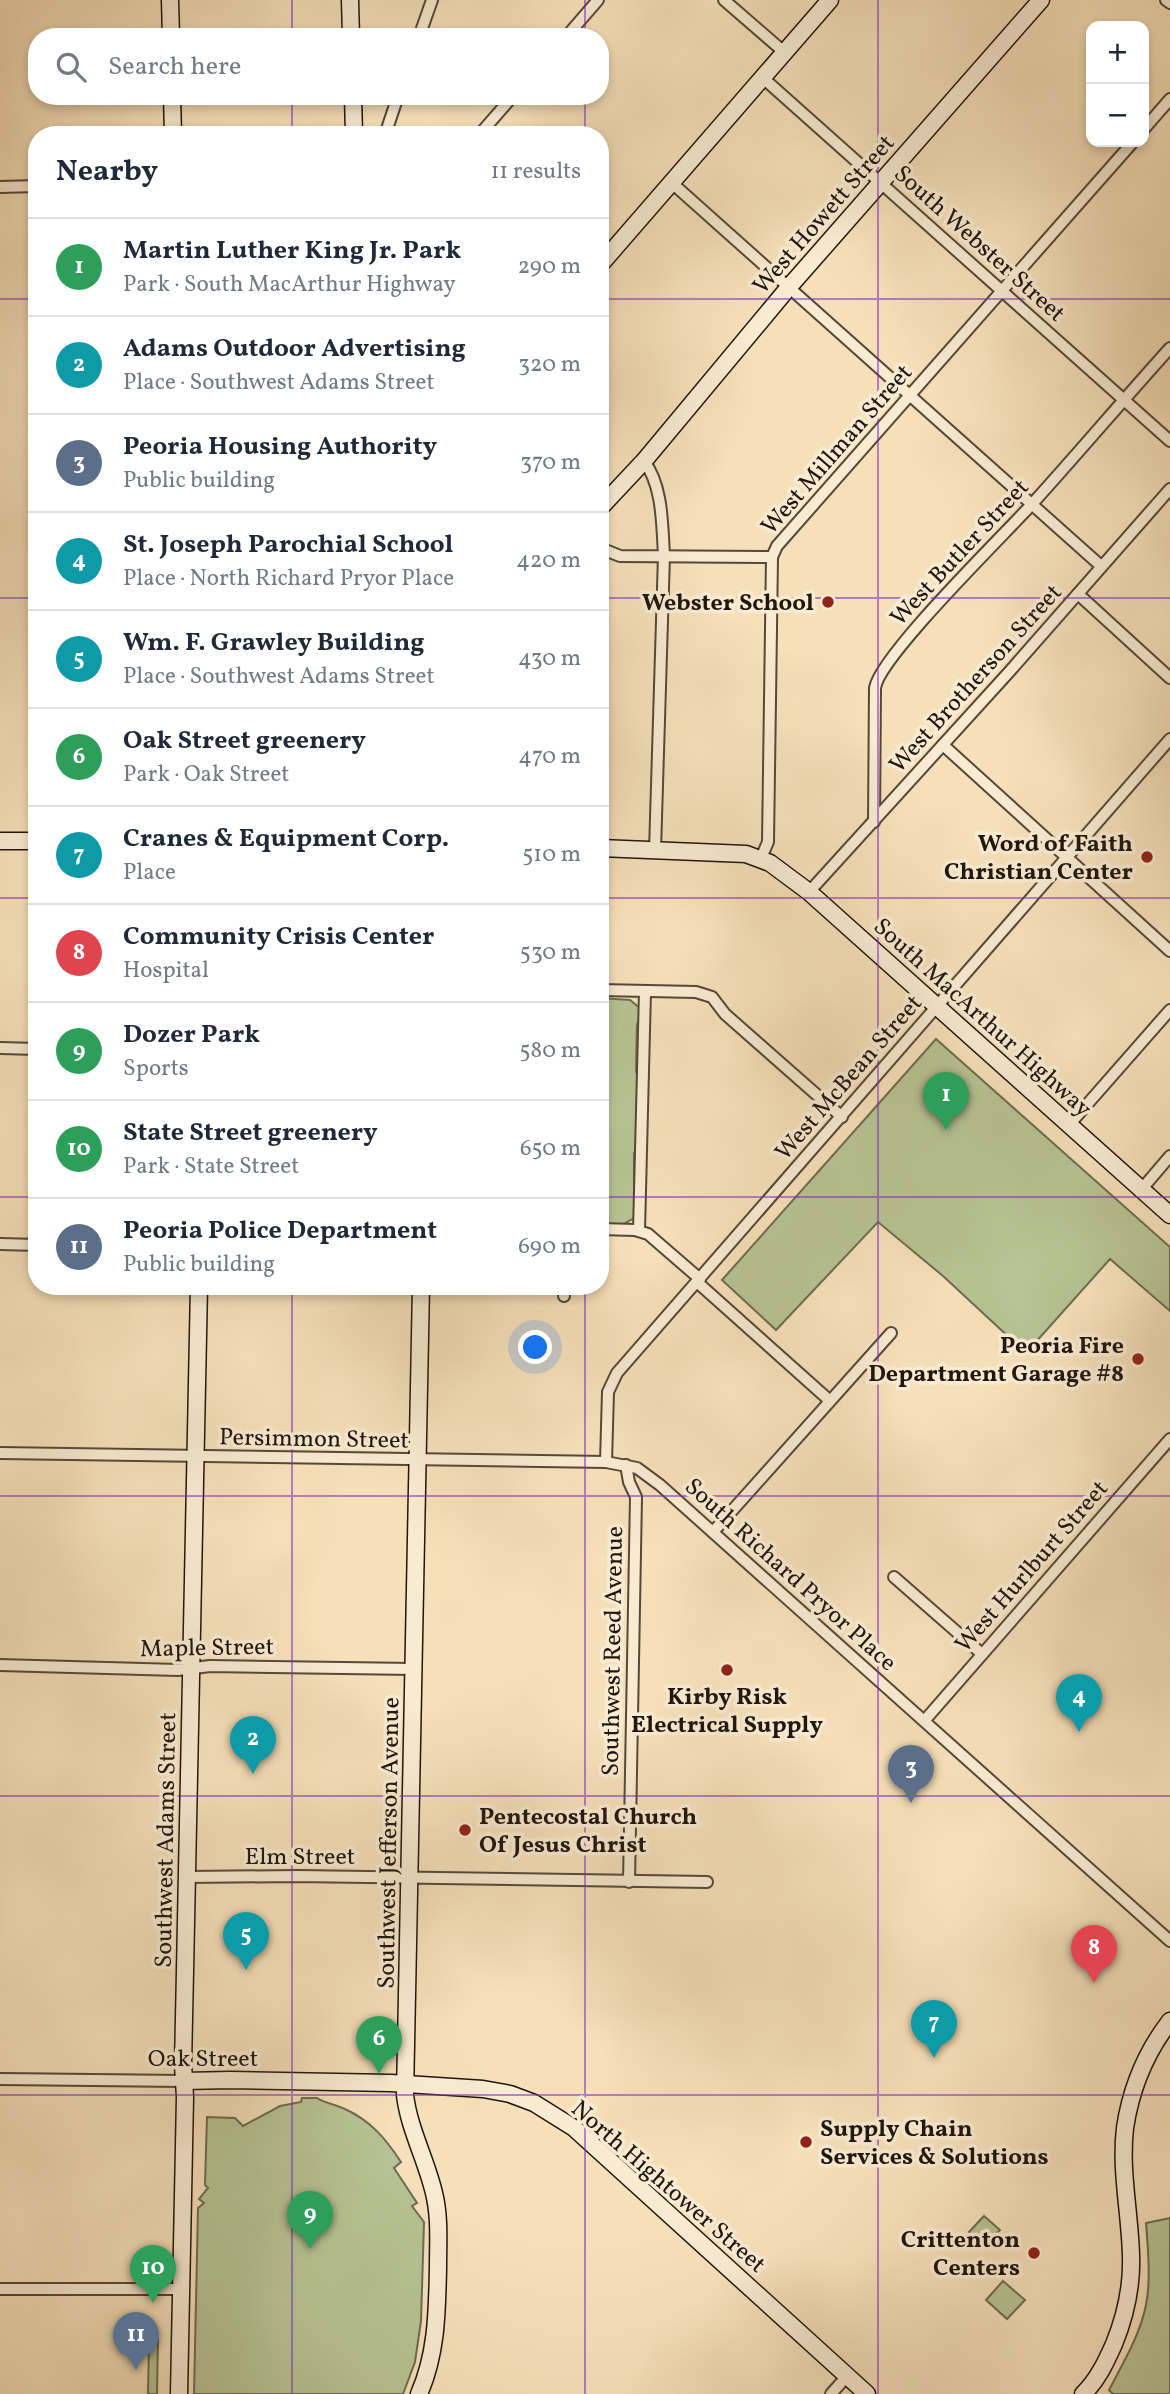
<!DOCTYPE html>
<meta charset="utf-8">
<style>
body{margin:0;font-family:Vollkorn,serif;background:#f6f6f7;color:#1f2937}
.controls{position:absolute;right:21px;top:21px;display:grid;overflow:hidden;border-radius:14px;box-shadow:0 4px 10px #0003}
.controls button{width:63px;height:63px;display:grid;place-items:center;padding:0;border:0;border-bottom:2px solid #e0e1e3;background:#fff;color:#1f2937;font:35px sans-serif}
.you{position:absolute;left:536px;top:1348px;width:24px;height:24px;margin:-18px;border:5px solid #fff;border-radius:50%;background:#1a73e8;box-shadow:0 0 0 10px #1a73e833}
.badge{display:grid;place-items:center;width:46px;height:46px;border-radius:50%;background:#2563eb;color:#fff;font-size:23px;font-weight:700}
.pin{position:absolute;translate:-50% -58px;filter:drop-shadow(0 2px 4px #0008)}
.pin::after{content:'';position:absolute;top:37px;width:24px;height:21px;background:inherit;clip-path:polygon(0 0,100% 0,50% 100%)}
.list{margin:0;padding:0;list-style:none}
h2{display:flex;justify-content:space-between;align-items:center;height:91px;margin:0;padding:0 28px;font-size:30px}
h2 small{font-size:23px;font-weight:400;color:#747a83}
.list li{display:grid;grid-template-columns:46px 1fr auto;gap:21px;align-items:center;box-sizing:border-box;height:98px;padding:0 28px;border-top:2px solid #e0e1e3}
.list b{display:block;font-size:26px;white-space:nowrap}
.list p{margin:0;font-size:23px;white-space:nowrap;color:#747a83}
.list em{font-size:23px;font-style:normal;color:#747a83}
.icon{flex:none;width:38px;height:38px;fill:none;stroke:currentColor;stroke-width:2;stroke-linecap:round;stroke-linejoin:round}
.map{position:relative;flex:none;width:1170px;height:2394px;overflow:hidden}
.search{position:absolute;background:#fff;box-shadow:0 4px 10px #0003;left:28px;top:28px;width:581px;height:77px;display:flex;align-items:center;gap:18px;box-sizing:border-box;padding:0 24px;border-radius:28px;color:#747a83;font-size:26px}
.panel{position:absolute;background:#fff;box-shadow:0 4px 10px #0003;left:28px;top:126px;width:581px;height:1169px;border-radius:28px}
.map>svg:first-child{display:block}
.green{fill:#b7c394;stroke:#6b6c51;stroke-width:2}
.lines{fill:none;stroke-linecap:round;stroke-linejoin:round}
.street-casing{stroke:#554839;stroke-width:14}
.secondary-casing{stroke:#1f160e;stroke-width:19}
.street{stroke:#f9ebd2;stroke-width:10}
.secondary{stroke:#f9ebd2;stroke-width:16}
.grid{fill:none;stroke:#7b2cbf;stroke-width:2;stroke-opacity:0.55}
.poi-dot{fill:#8f2418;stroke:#f9ebd2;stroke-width:2.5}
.labels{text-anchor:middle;stroke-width:7;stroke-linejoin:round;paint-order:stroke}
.street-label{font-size:24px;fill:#1f160e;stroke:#f9ebd2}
.poi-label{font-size:24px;font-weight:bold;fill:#1f160e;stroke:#f9ebd2;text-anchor:end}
</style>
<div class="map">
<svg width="1170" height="2394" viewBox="0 0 1170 2394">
<rect width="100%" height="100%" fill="#f6e0ba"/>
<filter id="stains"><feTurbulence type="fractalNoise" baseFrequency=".00286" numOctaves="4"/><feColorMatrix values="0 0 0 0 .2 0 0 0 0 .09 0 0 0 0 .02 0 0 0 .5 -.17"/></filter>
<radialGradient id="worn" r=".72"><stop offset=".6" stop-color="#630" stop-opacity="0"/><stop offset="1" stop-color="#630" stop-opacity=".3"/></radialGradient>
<g class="green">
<polygon points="600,998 630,1000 640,1008 641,1019 637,1024 636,1072 640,1077 638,1148 634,1153 634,1218 624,1224 600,1225"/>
<polygon points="936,1039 1170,1247 1170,1311 1110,1259 1026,1353 943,1276 878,1222 776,1330 722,1280"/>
<path d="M302 2098H317C324 2103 335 2104 345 2109 371 2121 386 2139 401 2162L394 2168 417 2203 412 2206 424 2222 421 2321 415 2362 403 2394H194L198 2208 204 2203 199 2199 208 2188 205 2185 207 2117 235 2118 243 2126 280 2106 301 2102Z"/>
<polygon points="984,2216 1000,2230 985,2247 969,2232"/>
<path d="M1170 2218V2394H1113L1109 2390C1123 2363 1140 2335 1146 2305 1151 2279 1148 2249 1146 2223Z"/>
<polygon points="1003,2281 1025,2300 1007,2319 986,2300"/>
<polygon points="149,2338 158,2338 157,2394 148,2394"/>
</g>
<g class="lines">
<g class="street-casing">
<g id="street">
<polyline points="724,0 784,52"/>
<polyline points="1166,0 1170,3"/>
<polyline points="419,37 432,0"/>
<polyline points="566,37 598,0"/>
<polyline points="762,77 1170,441"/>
<polyline points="1144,129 1170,99"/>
<polyline points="385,135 398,96"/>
<polyline points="479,135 513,96"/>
<polyline points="672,183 1101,566"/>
<polyline points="0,187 37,186"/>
<path d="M644 461C663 486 662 525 664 555L655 851"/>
<polyline points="600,548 620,556 772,557"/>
<polyline points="1078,594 1170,678"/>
<polyline points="943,745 1170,951"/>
<path d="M874 822 875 688C879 657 1004 535 1033 503 1079 452 1124 399 1170 348"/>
<polyline points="761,858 768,842 772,557 777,546 1133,142"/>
<polyline points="809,892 1010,671 1170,489"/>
<polyline points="600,990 696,992 712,997 725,1014 842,1117"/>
<polyline points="0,1048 37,1049"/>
<polyline points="1069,1125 1170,1010"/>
<polyline points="1141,1190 1170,1156"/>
<polyline points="600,1229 635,1230 648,1234 700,1279"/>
<polyline points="639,1231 645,991"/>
<polyline points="0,1244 37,1245"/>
<polyline points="697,1282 829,1400"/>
<polyline points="564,1296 564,1286"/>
<polyline points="0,1453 606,1462 637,1468 660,1485 1170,1941"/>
<polyline points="606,1462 608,1392 617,1373 1170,739"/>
<polyline points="626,1465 629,1482 636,1497 629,1882"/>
<polyline points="713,1532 891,1333"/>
<polyline points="894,1577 982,1654"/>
<polyline points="0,1665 178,1670 210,1666 414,1669"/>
<polyline points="925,1720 1170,1439"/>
<polyline points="187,1877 297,1876 707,1882"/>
<polyline points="0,2079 184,2081"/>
<polyline points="0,2289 181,2289"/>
<polyline points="831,2394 847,2376"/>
</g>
</g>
<g class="secondary-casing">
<g id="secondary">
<polyline points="170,0 171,37"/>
<polyline points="350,0 351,37"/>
<polyline points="172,96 173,135"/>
<polyline points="353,96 354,135"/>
<polyline points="600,265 830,0"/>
<polyline points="600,508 644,461 789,287 1041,0"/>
<polyline points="0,841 37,841"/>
<polyline points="600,848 746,854 770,863 809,892 1170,1215"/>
<polyline points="184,2081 231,2080 391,2083 483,2089 510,2094 534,2103 574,2128 867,2394"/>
<polyline points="179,2394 185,2097 183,2065 185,1971 199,1286"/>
<path d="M419 2394C437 2353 437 2311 438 2268 438 2243 440 2217 434 2193 426 2159 409 2129 405 2095L421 1286"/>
<path d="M1083 2394C1097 2381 1106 2362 1114 2344 1125 2317 1132 2286 1131 2256 1130 2213 1120 2171 1125 2128 1131 2088 1146 2052 1170 2021"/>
</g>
</g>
<use href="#street" class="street"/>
<use href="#secondary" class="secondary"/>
</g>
<path class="grid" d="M292 0V37M585 0V37M878 0V2394M292 96V135M585 96V135M0 299H37M600 299H1170M0 598H37M600 598H1170M0 898H37M600 898H1170M0 1197H37M600 1197H1170M292 1286V2394M585 1286V2394M0 1496H1170M0 1796H1170M0 2095H1170"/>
<g class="poi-dot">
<circle cx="828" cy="602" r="7"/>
<circle cx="1147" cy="857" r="7"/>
<circle cx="1138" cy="1359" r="7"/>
<circle cx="727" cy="1670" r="7"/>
<circle cx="465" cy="1830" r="7"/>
<circle cx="806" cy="2142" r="7"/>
<circle cx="1034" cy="2253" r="7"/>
</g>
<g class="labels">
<g class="street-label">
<text transform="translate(823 214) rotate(-49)" y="8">West Howett Street</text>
<text transform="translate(980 243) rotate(42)" y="8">South Webster Street</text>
<text transform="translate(836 449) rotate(-49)" y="8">West Millman Street</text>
<text transform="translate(959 552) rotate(-47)" y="8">West Butler Street</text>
<text transform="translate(975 678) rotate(-48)" y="8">West Brotherson Street</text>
<text transform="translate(983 1017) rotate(42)" y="8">South MacArthur Highway</text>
<text transform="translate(848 1077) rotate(-49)" y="8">West McBean Street</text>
<text transform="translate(314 1438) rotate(1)" y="8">Persimmon Street</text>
<text transform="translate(1031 1566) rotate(-49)" y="8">West Hurlburt Street</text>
<text transform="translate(791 1574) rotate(42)" y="8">South Richard Pryor Place</text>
<text transform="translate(207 1647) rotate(-1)" y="8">Maple Street</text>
<text transform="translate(612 1651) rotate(-89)" y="8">Southwest Reed Avenue</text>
<text transform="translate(165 1840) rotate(-89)" y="8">Southwest Adams Street</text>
<text transform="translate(388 1843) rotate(-89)" y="8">Southwest Jefferson Avenue</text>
<text x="300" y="1864">Elm Street</text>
<text x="203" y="2066">Oak Street</text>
<text transform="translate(669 2186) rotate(41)" y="8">North Hightower Street</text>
</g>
<g class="poi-label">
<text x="814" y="610">Webster School</text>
<text x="1133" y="851">Word of Faith<tspan x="1133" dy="28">Christian Center</tspan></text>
<text x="1124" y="1353">Peoria Fire<tspan x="1124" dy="28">Department Garage #8</tspan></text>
<text x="727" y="1704" text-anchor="middle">Kirby Risk<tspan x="727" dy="28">Electrical Supply</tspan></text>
<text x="479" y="1824" text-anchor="start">Pentecostal Church<tspan x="479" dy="28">Of Jesus Christ</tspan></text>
<text x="820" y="2136" text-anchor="start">Supply Chain<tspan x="820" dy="28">Services &amp; Solutions</tspan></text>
<text x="1020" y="2247">Crittenton<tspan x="1020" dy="28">Centers</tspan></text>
</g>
</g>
<rect width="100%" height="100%" filter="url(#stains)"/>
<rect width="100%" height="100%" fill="url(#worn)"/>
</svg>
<div class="controls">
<button>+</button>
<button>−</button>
</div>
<div class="you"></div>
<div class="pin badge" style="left:946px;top:1130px;background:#2e9e5b">1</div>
<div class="pin badge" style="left:253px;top:1774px;background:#0f9aa8">2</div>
<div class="pin badge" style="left:911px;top:1803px;background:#5c6f8a">3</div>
<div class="pin badge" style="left:1079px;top:1732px;background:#0f9aa8">4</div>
<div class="pin badge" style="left:246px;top:1970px;background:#0f9aa8">5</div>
<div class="pin badge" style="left:379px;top:2074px;background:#2e9e5b">6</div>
<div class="pin badge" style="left:934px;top:2058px;background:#0f9aa8">7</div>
<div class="pin badge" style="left:1094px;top:1983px;background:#e0444e">8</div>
<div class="pin badge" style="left:310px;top:2249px;background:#2e9e5b">9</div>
<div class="pin badge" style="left:153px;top:2303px;background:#2e9e5b">10</div>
<div class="pin badge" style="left:136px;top:2370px;background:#5c6f8a">11</div>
<div class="search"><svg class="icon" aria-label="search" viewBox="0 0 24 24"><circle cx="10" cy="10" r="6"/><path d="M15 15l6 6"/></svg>Search here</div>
<section class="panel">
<h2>Nearby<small>11 results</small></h2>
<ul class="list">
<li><span class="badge" style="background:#2e9e5b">1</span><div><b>Martin Luther King Jr. Park</b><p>Park · South MacArthur Highway</p></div><em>290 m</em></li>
<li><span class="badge" style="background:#0f9aa8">2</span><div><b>Adams Outdoor Advertising</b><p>Place · Southwest Adams Street</p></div><em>320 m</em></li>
<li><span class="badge" style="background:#5c6f8a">3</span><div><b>Peoria Housing Authority</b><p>Public building</p></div><em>370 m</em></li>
<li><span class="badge" style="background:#0f9aa8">4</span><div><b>St. Joseph Parochial School</b><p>Place · North Richard Pryor Place</p></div><em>420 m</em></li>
<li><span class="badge" style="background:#0f9aa8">5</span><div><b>Wm. F. Grawley Building</b><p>Place · Southwest Adams Street</p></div><em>430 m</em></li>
<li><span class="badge" style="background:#2e9e5b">6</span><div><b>Oak Street greenery</b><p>Park · Oak Street</p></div><em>470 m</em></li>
<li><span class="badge" style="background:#0f9aa8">7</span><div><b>Cranes &amp; Equipment Corp.</b><p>Place</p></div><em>510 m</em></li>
<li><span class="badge" style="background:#e0444e">8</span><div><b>Community Crisis Center</b><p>Hospital</p></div><em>530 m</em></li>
<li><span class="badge" style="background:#2e9e5b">9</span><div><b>Dozer Park</b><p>Sports</p></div><em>580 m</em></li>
<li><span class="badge" style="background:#2e9e5b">10</span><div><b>State Street greenery</b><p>Park · State Street</p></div><em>650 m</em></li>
<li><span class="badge" style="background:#5c6f8a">11</span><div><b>Peoria Police Department</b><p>Public building</p></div><em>690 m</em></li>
</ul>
</section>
</div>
